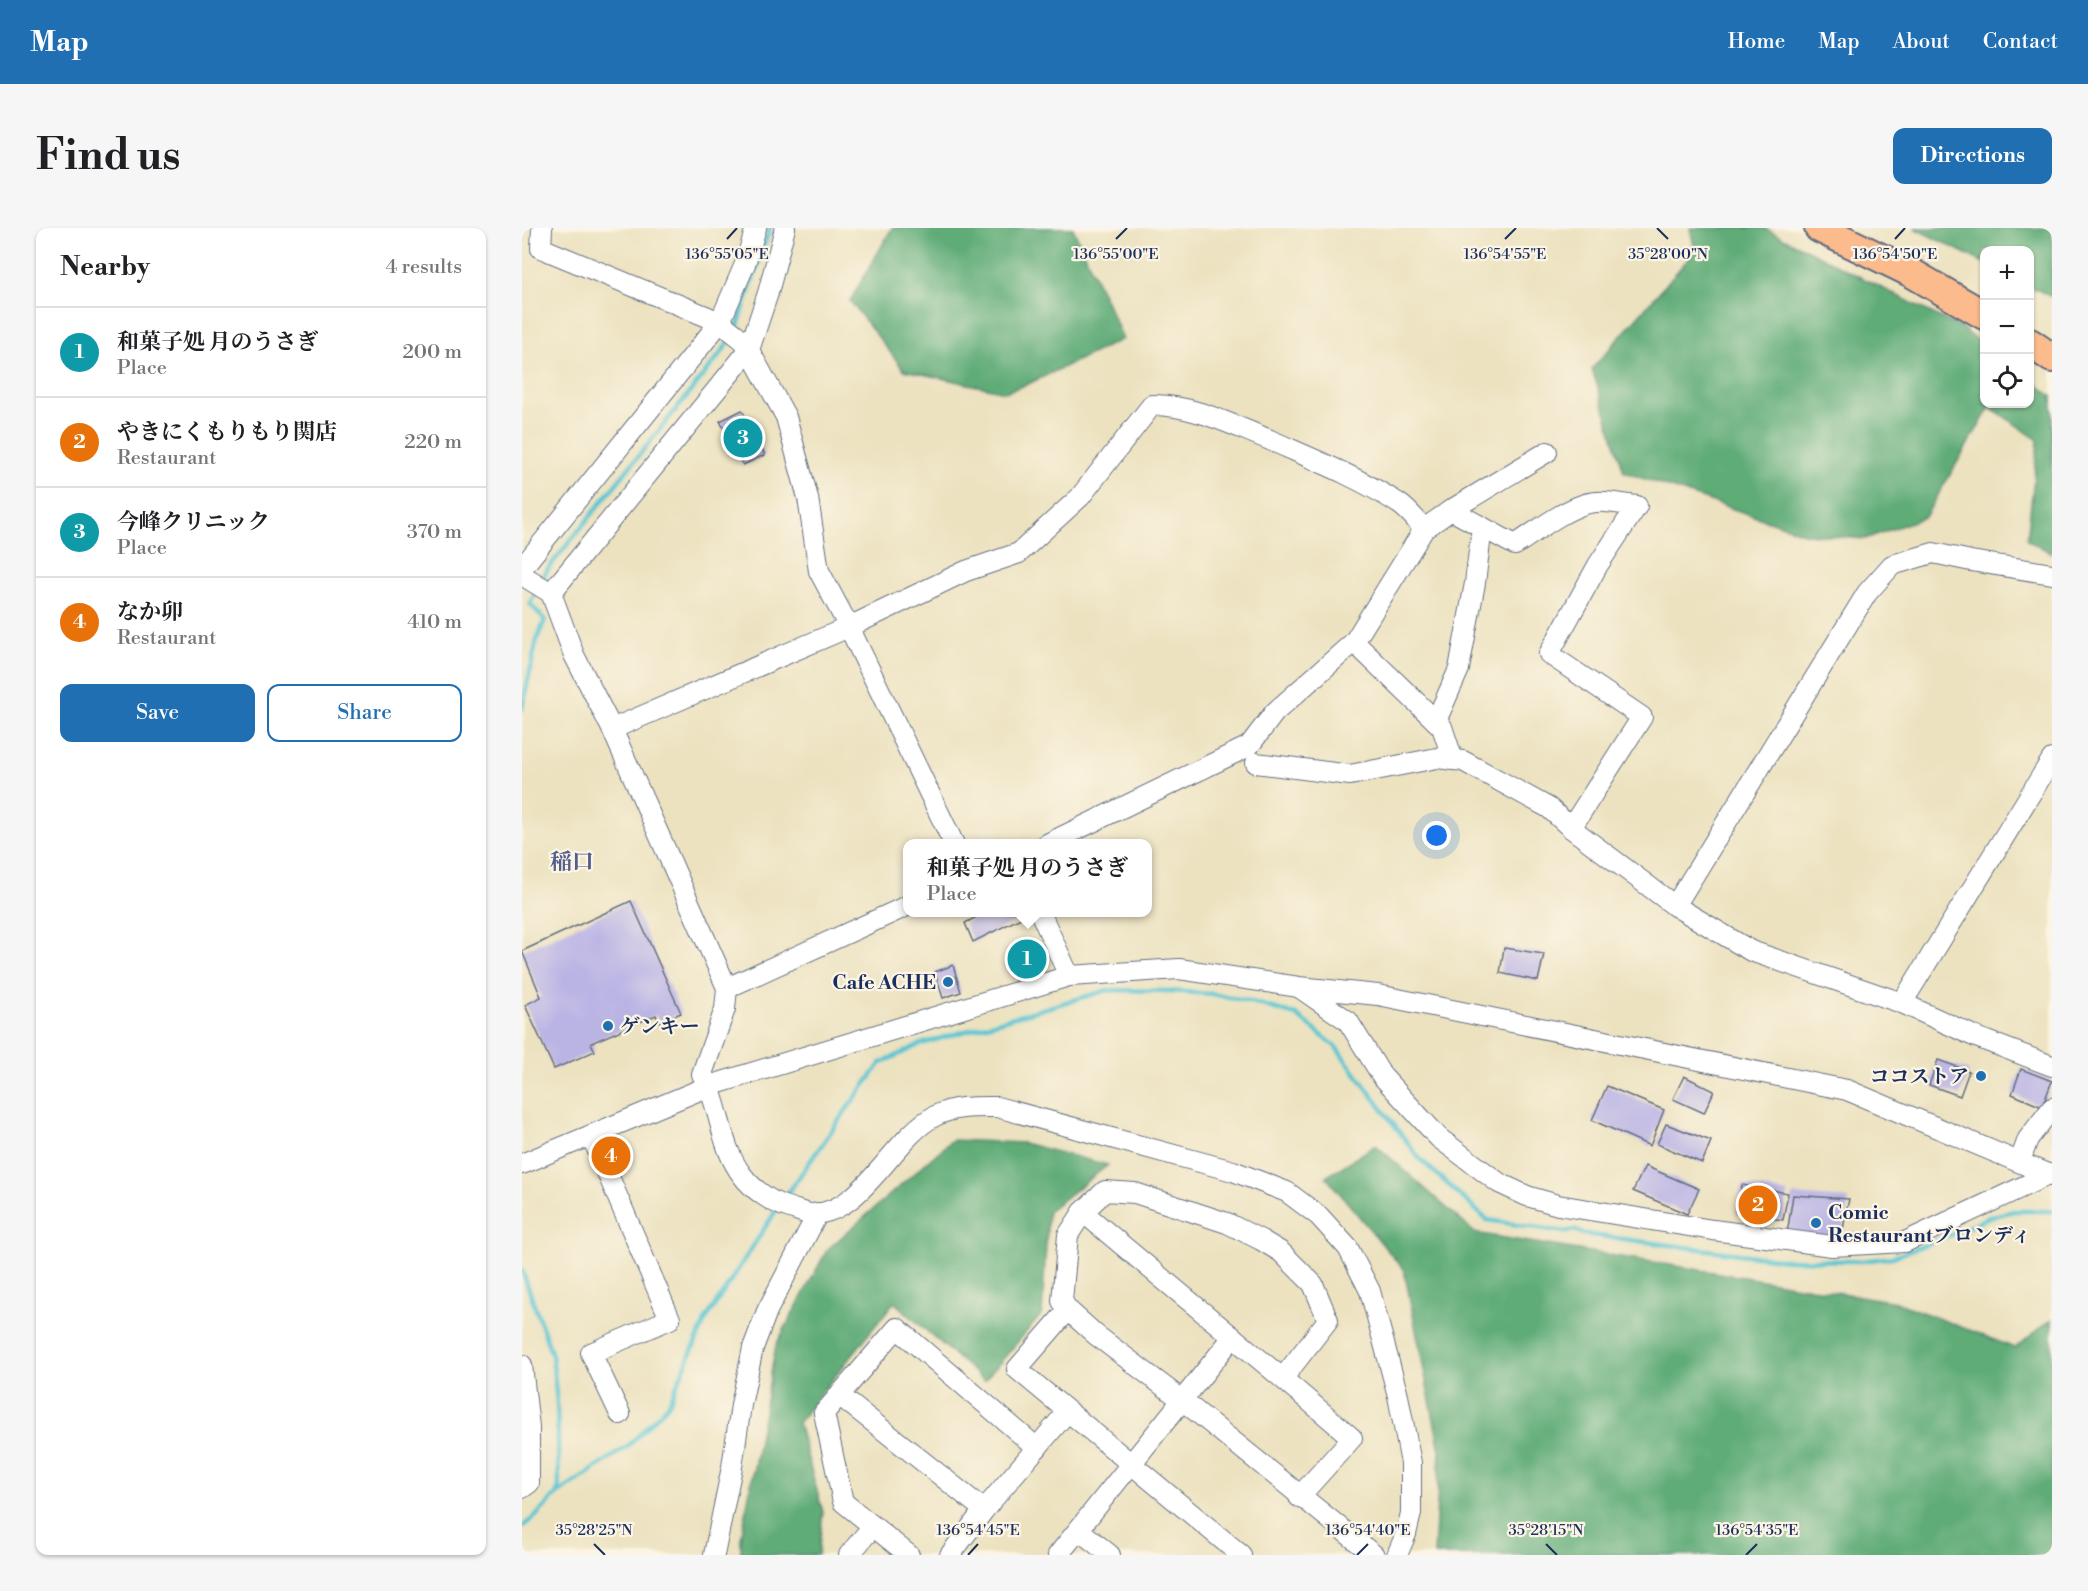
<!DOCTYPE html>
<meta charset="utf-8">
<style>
body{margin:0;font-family:"Libre Bodoni","Noto Serif JP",serif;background:#f6f6f6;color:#202124}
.controls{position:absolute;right:18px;top:18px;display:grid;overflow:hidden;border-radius:12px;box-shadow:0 2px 4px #0004}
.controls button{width:54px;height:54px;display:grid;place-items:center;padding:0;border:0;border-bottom:2px solid #e0e0e0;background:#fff;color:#202124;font:30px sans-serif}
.you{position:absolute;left:915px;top:608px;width:21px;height:21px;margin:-15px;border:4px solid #fff;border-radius:50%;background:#1a73e8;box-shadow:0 0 0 9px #1a73e833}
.badge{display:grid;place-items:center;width:39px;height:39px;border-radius:50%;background:#1f6fb2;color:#fff;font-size:20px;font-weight:700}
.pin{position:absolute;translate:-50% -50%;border:3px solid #fff;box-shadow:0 2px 6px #0006}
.popup{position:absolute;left:381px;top:611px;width:249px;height:78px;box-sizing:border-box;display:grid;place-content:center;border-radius:12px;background:#fff;filter:drop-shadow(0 2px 4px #0005);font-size:20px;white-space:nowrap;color:#757577}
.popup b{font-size:22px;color:#202124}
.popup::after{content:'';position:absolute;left:50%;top:100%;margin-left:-12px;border:12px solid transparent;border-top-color:#fff}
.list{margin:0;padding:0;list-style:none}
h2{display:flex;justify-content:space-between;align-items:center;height:78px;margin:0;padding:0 24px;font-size:26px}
h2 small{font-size:20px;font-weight:400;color:#757577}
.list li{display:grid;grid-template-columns:39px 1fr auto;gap:18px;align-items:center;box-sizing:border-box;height:90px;padding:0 24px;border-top:2px solid #e0e0e0}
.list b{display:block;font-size:22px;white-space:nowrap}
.list p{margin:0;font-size:20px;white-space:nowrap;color:#757577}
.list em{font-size:20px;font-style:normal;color:#757577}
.actions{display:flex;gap:12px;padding:18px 24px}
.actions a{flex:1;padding:14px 0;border:2px solid #1f6fb2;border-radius:12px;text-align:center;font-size:21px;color:#1f6fb2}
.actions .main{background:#1f6fb2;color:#fff}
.icon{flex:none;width:33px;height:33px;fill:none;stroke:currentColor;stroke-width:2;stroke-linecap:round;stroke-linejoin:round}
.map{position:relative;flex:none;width:1530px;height:1327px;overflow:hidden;border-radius:12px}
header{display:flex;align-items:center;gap:36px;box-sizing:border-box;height:84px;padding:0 30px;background:#1f6fb2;color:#fff}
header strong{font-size:28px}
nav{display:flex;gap:33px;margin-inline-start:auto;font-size:21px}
.intro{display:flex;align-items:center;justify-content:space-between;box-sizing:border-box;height:144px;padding:0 36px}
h1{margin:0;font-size:42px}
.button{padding:15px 27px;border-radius:12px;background:#1f6fb2;color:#fff;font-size:21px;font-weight:700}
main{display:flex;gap:36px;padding:0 36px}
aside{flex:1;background:#fff;border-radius:12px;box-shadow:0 2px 4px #0004}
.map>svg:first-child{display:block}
.forest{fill:#5eac77;stroke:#3c6e6a;stroke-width:1.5}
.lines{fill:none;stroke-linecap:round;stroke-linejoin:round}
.stream{stroke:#59c5d2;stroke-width:4.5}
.building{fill:#bab4e5}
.minor-casing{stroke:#646e80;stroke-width:22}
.highway-casing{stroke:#646e80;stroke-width:32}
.minor{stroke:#fff;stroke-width:20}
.highway{stroke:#fbbb8c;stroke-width:28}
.ticks{fill:none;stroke:#1b2f5e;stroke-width:2}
.poi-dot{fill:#1f6fb2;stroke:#fcf5e5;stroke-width:2}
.labels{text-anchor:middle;stroke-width:4.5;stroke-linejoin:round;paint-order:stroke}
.poi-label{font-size:20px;font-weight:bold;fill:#1b2f5e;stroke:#fcf5e5;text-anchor:end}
.quarter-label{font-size:22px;font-weight:bold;fill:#535e8d;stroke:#fcf5e5}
.ticks-label{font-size:15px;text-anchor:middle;fill:#1b2f5e;stroke:#fcf5e5;stroke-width:4.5;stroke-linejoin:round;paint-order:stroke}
</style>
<header>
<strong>Map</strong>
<nav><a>Home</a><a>Map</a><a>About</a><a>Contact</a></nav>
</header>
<div class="intro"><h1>Find us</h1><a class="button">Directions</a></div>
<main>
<aside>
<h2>Nearby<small>4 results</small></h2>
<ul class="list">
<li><span class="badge" style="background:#0f9aa8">1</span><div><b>和菓子処 月のうさぎ</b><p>Place</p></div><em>200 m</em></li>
<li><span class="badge" style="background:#e8710a">2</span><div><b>やきにくもりもり関店</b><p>Restaurant</p></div><em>220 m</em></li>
<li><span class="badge" style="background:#0f9aa8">3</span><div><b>今峰クリニック</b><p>Place</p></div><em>370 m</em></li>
<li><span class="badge" style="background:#e8710a">4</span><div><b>なか卯</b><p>Restaurant</p></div><em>410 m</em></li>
</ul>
<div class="actions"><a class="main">Save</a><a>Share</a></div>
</aside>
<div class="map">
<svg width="1530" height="1327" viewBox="0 0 1530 1327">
<rect width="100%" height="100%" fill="#fcf5e5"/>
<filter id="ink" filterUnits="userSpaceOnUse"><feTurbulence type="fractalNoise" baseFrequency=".0167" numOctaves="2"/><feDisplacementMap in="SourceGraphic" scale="12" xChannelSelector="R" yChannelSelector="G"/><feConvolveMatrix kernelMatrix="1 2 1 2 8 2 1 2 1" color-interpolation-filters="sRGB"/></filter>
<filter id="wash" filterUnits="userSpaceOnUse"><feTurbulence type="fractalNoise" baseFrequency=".008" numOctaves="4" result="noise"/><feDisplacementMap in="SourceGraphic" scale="24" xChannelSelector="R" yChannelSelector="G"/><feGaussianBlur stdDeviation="1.35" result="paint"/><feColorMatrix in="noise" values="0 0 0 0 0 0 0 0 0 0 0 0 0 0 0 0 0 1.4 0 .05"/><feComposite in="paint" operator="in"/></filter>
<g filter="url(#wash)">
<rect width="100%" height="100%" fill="#ece2c0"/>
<g class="forest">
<polygon points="370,0 551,0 601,111 506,156 483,164 382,142 328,73"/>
<polygon points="1168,0 1242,0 1441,101 1462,118 1462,176 1508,176 1508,151 1530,168 1530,325 1505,312 1516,212 1468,179 1403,289 1343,311 1285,306 1102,244 1070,141 1173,23"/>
<polygon points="1392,0 1530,0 1530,69 1508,58 1508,22 1462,22 1462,35"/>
<polygon points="430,912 501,915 586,937 526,983 520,1086 462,1153 372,1074 276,1195 301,1284 296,1327 219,1327 219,1311 254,1117 305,1022"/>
<polygon points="854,917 953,1005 1374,1074 1493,1120 1530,1091 1530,1327 912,1327 918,1222 882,1042 804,949"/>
</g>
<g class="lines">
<g class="stream">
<polyline points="215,100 248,0"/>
<polyline points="19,353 25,342 200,124 209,110"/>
<polyline points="0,481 15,411 23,392 8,376 15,361"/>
<polyline points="261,972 327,878 359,835 399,816 586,762 647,763 690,766 726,773 774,787 813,818 897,930 965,992 1043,1004 1052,1002 1062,1006 1264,1032 1340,1033 1371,1029 1434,1005 1467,989 1492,983 1530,983"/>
<polyline points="0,1042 30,1127 35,1175 37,1258 34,1267"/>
<polyline points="0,1299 14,1288 34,1267 106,1218 146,1177 184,1091 255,981"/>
</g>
</g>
<g id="blocks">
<g class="building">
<polygon points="220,182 243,227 221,237 198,193"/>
<polygon points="109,673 159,785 137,794 134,787 69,815 73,823 32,841 3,777 19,769 0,723"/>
<polygon points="464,684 499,684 501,689 451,714 443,695"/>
<polygon points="513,715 522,737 496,747 487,725"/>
<polygon points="982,720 1022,726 1016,753 978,745"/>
<polygon points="431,737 439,764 421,770 413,744"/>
<polygon points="1416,832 1447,843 1438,868 1407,857"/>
<polygon points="1499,841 1530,853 1520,879 1490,866"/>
<polygon points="1162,848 1192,863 1182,885 1151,871"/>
<polygon points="1085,858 1142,882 1128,918 1070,892"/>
<polygon points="1144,896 1189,913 1180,935 1135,916"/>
<polygon points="92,910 103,940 87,946 76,917"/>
<polygon points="1123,938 1177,961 1165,986 1111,963"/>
<polygon points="1220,957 1266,965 1261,992 1214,985"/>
<polygon points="1271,967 1327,971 1319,1011 1265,1006"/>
</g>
</g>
</g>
<g filter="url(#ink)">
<use href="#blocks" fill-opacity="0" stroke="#646e80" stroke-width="1.5"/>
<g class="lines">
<g class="minor-casing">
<g id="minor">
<polyline points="20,0 19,20 198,94 222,113 264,189 286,270 297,343 327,399 432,616"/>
<polyline points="929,282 1025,224"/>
<polyline points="0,340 198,94 223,36 234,0"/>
<path d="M0 347 29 365 52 427 90 501 205 760 203 781 180 846C199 877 197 917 220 947 231 962 250 975 268 980 275 982 284 986 290 986 341 986 371 909 413 888 433 878 453 879 475 879L711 943 765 964 797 988 826 1020 848 1063 876 1168 889 1235V1285L884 1306 875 1327"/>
<polyline points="29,365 227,122 246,65 263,0"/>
<polyline points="832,414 920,499 931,532"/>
<polyline points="914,493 937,441 953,355 960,299"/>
<path d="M90 501 327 399 444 343 497 325 558 269 630 177C672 177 710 197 748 212 791 231 836 249 876 275 886 281 894 292 902 301"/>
<polyline points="734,535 828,547 915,530 941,533 1027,580 1049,600 1153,678 1229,723 1380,775 1454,809 1530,838"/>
<path d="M525 616 727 518 753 484 832 414 902 301 929 282 993 317C1015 303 1038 284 1063 276 1079 271 1098 276 1115 278L1076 337 1027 426 1120 489 1049 600"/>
<polyline points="1153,678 1345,365 1370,337 1411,325 1449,333 1530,346"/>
<polyline points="518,684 547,748"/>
<polyline points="205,760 385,678"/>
<polyline points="778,760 826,793 860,848 917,910 977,955 1005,968 1036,977 1191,1002 1310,1018 1383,1014 1528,946"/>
<polyline points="1380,775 1530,531"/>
<polyline points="69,907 148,1091 69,1125 98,1186"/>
<polyline points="1498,933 1506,911 1530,880"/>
<polyline points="0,936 187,858 547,748 657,741 777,759 856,767 1325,862 1530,948"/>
<path d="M561 984C650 1060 742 1133 830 1210L777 1269"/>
<polyline points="546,1082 495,1141 719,1327"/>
<polyline points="0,1137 7,1199 7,1255 0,1260"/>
<polyline points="761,1150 806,1092 791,1056 759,1024 739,1012 705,995 613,965 583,963 561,984 546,1007 540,1073 546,1082 574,1107 660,1172 852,1327"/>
<polyline points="317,1167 462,1282"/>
<polyline points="557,1302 588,1327"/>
<polyline points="192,1327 210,1239 219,1177 231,1120 245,1083 296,985"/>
<polyline points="327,1327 351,1298"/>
<polyline points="387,1327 321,1274 302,1185 375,1100 515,1220"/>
<polyline points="428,1327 462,1282 545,1184"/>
<polyline points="536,1327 711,1109"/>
</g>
</g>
<g class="highway-casing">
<g id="highway">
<polyline points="1297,0 1388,44 1462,87"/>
<polyline points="1508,115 1530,130"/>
</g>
</g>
<use href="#minor" class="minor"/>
<use href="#highway" class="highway"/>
</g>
</g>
<path class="ticks" d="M1135 0 1146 11M205 11 215 0M594 11 605 0M983 11 994 0M1373 11 1383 0M72 1316 83 1327M1024 1316 1035 1327M446 1327 456 1316M835 1327 846 1316M1224 1327 1235 1316"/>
<g class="poi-dot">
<circle cx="426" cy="754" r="6"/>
<circle cx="86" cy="798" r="6"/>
<circle cx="1459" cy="848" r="6"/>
<circle cx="1294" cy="995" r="6"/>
</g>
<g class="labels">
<g class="poi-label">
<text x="414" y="761">Cafe ACHE</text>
<text x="98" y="805" text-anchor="start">ゲンキー</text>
<text x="1447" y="855">ココストア</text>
<text x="1306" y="991" text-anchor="start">Comic<tspan x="1306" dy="23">Restaurantブロンディ</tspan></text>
</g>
<g class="quarter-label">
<text x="50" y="641">稲口</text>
</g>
</g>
<g class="ticks-label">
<text x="205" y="31">136°55'05"E</text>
<text x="594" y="31">136°55'00"E</text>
<text x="983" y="31">136°54'55"E</text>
<text x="1146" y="31">35°28'00"N</text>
<text x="1373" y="31">136°54'50"E</text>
<text x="72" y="1307">35°28'25"N</text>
<text x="456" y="1307">136°54'45"E</text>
<text x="846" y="1307">136°54'40"E</text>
<text x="1235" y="1307">136°54'35"E</text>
<text x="1024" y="1307">35°28'15"N</text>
</g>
</svg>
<div class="controls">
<button>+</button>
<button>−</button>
<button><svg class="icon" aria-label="locate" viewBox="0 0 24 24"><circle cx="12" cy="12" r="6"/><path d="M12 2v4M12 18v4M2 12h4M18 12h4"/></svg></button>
</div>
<div class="you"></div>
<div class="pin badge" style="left:505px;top:731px;background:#0f9aa8">1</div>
<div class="popup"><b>和菓子処 月のうさぎ</b>Place</div>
<div class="pin badge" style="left:1236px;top:977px;background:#e8710a">2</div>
<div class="pin badge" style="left:221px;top:210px;background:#0f9aa8">3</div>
<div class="pin badge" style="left:89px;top:928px;background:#e8710a">4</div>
</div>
</main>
